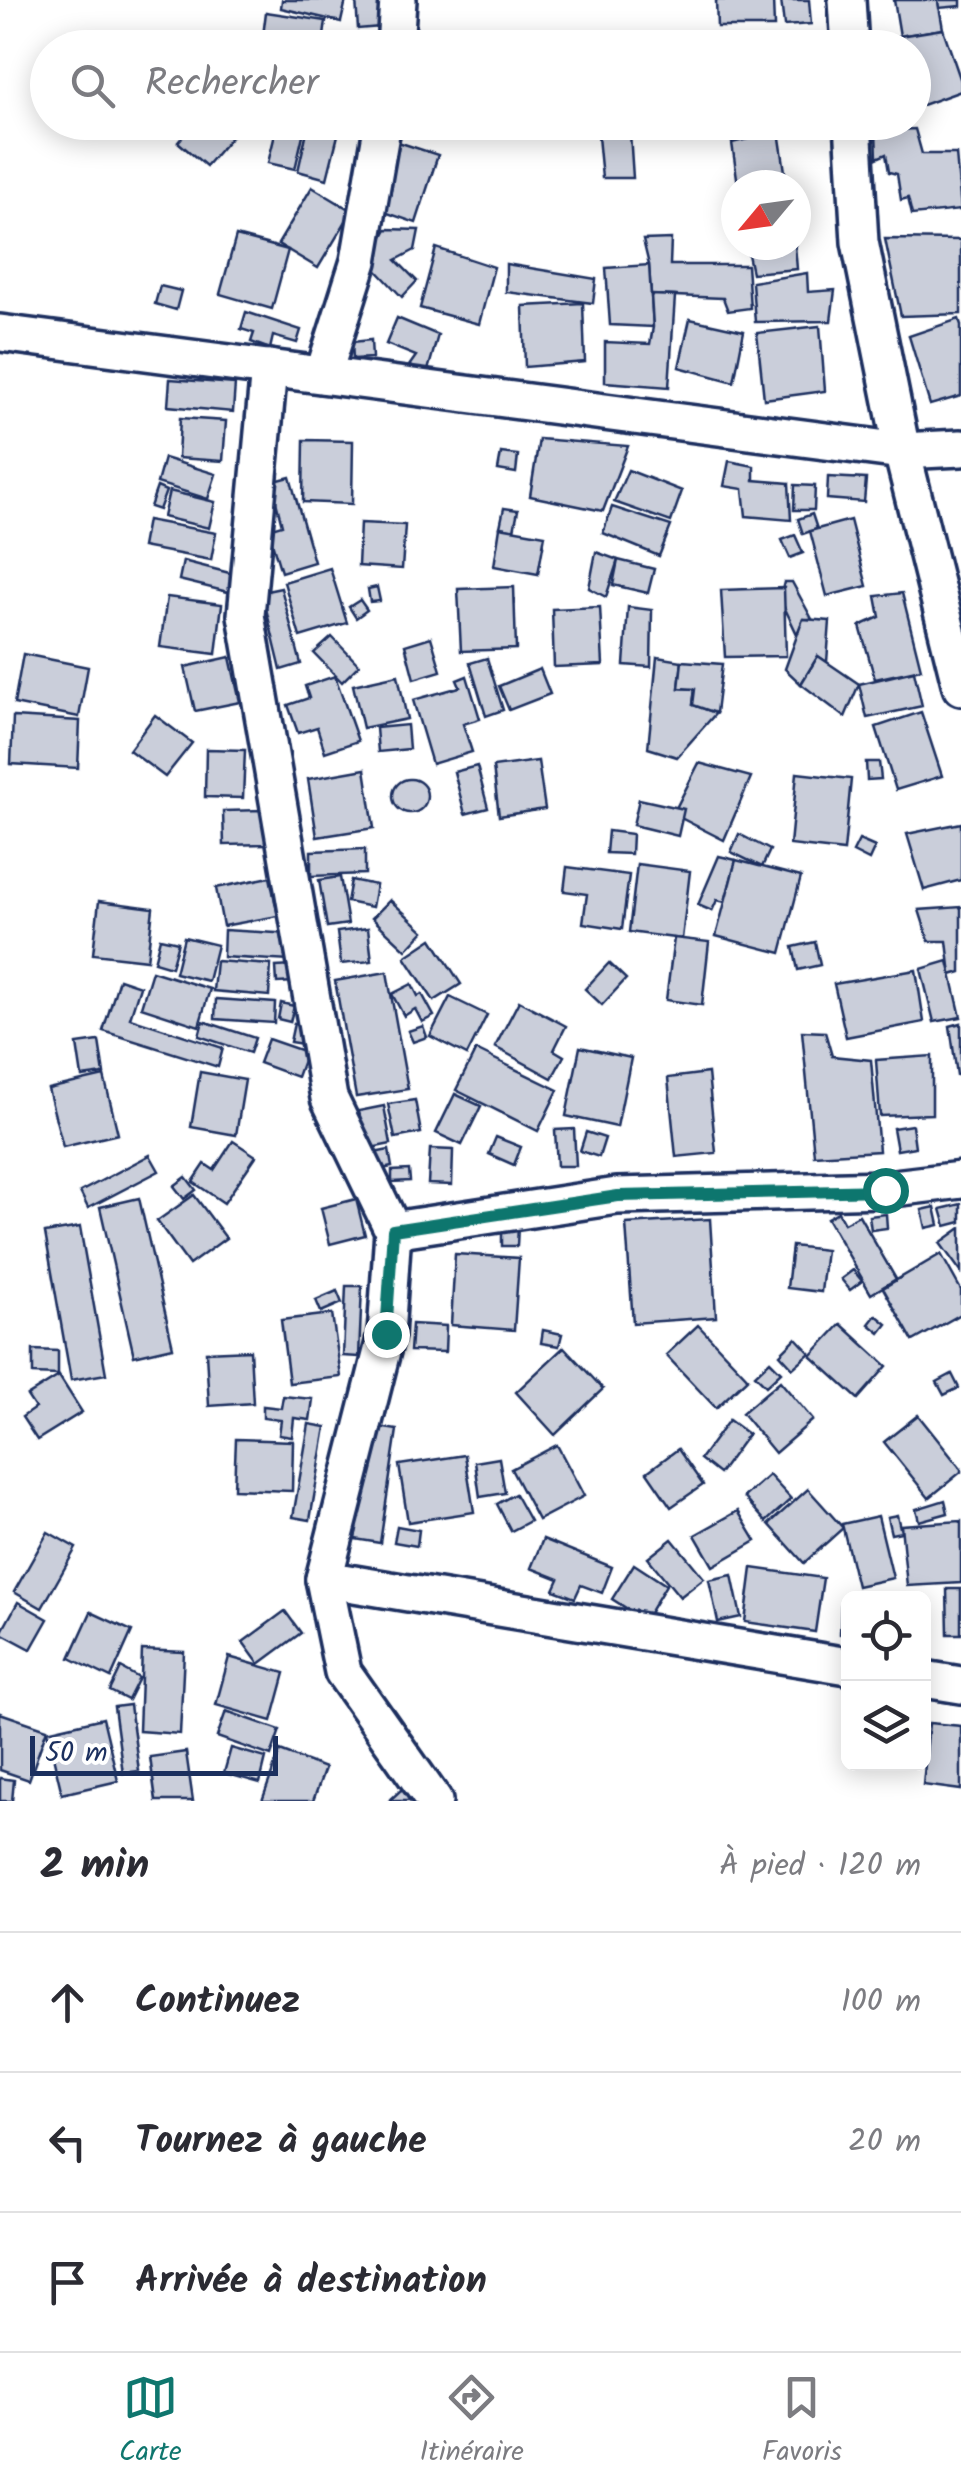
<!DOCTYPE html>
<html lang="fr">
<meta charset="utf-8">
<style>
body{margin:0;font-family:Kalam,sans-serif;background:#f7f7f7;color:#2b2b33}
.controls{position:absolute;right:30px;bottom:30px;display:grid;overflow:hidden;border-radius:15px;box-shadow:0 5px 25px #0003}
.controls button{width:90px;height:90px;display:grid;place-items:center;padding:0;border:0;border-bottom:2px solid #e1e1e2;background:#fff;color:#2b2b33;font:50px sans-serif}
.compass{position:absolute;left:721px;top:170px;width:90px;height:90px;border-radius:50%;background:#fff;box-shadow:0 5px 25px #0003;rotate:241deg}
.scale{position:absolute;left:30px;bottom:25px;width:248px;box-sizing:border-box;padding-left:10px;border:5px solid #1b2f5e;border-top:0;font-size:28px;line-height:35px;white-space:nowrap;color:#1b2f5e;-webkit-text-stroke:8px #fff;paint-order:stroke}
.stop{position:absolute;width:30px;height:30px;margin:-22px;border:8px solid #0f766e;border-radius:50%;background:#fff}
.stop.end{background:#0f766e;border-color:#fff;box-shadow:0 2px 10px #0008}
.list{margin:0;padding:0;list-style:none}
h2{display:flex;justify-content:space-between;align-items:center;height:130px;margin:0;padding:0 40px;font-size:42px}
h2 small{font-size:32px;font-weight:400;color:#7c7c81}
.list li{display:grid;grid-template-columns:65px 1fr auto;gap:30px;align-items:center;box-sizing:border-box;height:140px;padding:0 40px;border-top:2px solid #e1e1e2}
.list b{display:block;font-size:38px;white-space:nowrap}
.list em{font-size:32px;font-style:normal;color:#7c7c81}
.icon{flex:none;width:55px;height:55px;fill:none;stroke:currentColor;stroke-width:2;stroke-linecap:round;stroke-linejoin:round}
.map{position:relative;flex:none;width:961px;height:1801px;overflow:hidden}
.search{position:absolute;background:#fff;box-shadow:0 5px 25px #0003;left:30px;right:30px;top:30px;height:110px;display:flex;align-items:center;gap:25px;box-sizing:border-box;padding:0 35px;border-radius:55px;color:#7c7c81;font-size:38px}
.sheet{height:550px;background:#fff}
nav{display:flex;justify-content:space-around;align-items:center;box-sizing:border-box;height:140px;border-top:2px solid #e1e1e2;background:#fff;font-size:28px;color:#7c7c81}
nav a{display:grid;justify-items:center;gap:5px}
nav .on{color:#0f766e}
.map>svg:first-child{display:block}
.building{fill:#caceda;stroke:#1b2f5e;stroke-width:2.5}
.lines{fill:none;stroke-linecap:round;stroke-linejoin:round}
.minor-casing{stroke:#1b2f5e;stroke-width:42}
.minor{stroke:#fff;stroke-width:35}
.route{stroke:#0f766e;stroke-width:12}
</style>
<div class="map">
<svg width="961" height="1801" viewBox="0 0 961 1801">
<rect width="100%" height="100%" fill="#fff"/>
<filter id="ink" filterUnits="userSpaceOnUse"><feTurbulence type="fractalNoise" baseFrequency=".01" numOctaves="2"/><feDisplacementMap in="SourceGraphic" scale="20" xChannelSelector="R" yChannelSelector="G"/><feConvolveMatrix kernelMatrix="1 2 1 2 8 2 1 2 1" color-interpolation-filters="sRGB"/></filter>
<g filter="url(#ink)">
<g class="building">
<polygon points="282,0 346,0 341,22 281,8"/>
<polygon points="356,0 379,0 380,27 358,29"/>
<polygon points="716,0 773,0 774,27 717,27"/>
<polygon points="781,0 809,0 811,24 784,26"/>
<polygon points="894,0 938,0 943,29 900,36"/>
<polygon points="938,0 961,0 961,6 939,8"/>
<polygon points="266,12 326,21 323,44 263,36"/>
<polygon points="943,29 961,81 961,91 914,108 914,48 871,48 868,41"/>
<polygon points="337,38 377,47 377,48 335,48"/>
<polygon points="296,42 329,47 329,48 295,48"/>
<polygon points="195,122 244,122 206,166 178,142"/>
<polygon points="278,122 306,122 295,169 268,163"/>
<polygon points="309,122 340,127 327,179 298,171"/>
<polygon points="678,122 727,122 728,138 679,136"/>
<polygon points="597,126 630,133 633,178 602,178"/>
<polygon points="915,129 922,154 956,154 961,210 912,215 908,198 901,200 897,174 889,172 886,154 877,158 876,131"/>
<polygon points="779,131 787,185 738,185 732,143"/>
<polygon points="395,141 438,155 416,223 373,208"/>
<polygon points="312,187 352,211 318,268 278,244"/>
<polygon points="387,229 419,230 415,250 396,260 417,281 402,297 369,262"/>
<polygon points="236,236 288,250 272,309 220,294"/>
<polygon points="671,239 670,265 747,265 750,308 728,311 723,298 651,295 649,265 643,240"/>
<polygon points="885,239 961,240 961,314 901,316"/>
<polygon points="746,245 795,245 797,269 752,273"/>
<polygon points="436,248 494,267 479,324 420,308"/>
<polygon points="506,264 596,279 593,303 506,292"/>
<polygon points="649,265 653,327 610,325 606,268"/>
<polygon points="807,273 808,292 835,290 831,321 755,322 752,282"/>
<polygon points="160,286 181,291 176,310 155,304"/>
<polygon points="651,295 675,296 669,387 605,382 605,342 650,344 653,327"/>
<polygon points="583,303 585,362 525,367 523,306"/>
<polygon points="246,312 301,330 297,343 273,336 270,349 251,342 254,333 241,329"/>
<polygon points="397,318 438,335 427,374 409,366 416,356 386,344"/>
<polygon points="690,319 744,331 734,382 679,367"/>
<polygon points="959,319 961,325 961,396 930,405 909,336"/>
<polygon points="820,326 825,391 764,399 757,333"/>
<polygon points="371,340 372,358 353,359 352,342"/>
<polygon points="170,379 235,384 233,412 168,406"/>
<polygon points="180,418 226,421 223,461 178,458"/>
<polygon points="539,439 628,446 603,511 530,496"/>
<polygon points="304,440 353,441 352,504 303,502"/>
<polygon points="501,453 518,455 516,473 498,470"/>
<polygon points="164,458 216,474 208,499 157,483"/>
<polygon points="729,461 754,466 754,480 789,483 791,520 746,516 743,489 724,486"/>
<polygon points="628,470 682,491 671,522 614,502"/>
<polygon points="290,477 314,562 281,572 268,529 282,525 271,482"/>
<polygon points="828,477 866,479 864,502 827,499"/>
<polygon points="795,485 815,486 814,510 794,510"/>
<polygon points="157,487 166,491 159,510 150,507"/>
<polygon points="169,491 215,502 209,528 163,517"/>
<polygon points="612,507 671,526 659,556 603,533"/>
<polygon points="504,508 518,510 514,530 500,527"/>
<polygon points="812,514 817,529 803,534 798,519"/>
<polygon points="147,520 216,533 211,560 142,547"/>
<polygon points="850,520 867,586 827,596 810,531"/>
<polygon points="360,523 405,525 402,569 358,566"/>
<polygon points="500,527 545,535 538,574 494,566"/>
<polygon points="795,535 803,553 790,558 782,540"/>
<polygon points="596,552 618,560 606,597 589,588"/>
<polygon points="618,560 654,569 648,593 613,585"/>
<polygon points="183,561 241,576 236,594 179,580"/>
<polygon points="330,568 347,623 300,637 284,582"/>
<polygon points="784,582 792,582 812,619 803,619 797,634 780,598"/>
<polygon points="377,587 380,601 370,602 368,589"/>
<polygon points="514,587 516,649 461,651 458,589"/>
<polygon points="281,588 301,664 281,670 262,592"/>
<polygon points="784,588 786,656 725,657 721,590"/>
<polygon points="902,593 921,669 875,679 860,626 880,617 876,596"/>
<polygon points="167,597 222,604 216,654 160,647"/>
<polygon points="360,600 367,610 356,618 349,607"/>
<polygon points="600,607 603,665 554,667 552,609"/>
<polygon points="628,607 652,610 651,667 624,665"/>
<polygon points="803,619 830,621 827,662 818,656 801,684 785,669"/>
<polygon points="332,637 359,665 342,682 314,653"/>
<polygon points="431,637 441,671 414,679 405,645"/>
<polygon points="23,654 88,667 79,717 14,704"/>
<polygon points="818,656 859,684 845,717 801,684"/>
<polygon points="230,657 240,702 195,711 185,667"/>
<polygon points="657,657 682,661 679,688 695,689 693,705 716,713 677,757 648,748"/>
<polygon points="487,658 503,710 486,716 470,663"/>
<polygon points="682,661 722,664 716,713 693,705 695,689 679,688"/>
<polygon points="540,669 550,694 509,710 499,686"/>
<polygon points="914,671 922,706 867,718 859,684"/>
<polygon points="398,675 407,719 363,728 353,685"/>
<polygon points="335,676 358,741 325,752 317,727 298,733 288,705 309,698 305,686"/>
<polygon points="467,676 480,719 463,724 472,752 432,764 413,700 460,687 457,680"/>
<polygon points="921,712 942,776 896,790 876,727"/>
<polygon points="155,715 192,743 165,777 129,750"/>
<polygon points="13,717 80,721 78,768 11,764"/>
<polygon points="407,725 409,749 378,752 376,728"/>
<polygon points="206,749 245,750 243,798 205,797"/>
<polygon points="538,761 545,809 499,816 493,767"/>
<polygon points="866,762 879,762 881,779 867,780"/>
<polygon points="699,763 751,777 724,840 673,814"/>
<polygon points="477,766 488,808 465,814 454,772"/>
<polygon points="365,769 374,828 317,837 308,779"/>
<polygon points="797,773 851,779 844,851 790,845"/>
<circle cx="410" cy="796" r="17"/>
<polygon points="639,799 684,809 678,836 633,825"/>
<polygon points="264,810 266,844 224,845 223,811"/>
<polygon points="961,823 961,880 924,890 907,834"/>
<polygon points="608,831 632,834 631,854 606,853"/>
<polygon points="739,834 770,850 762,867 731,852"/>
<polygon points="859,840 875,847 869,860 853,852"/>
<polygon points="365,849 365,874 311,876 311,851"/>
<polygon points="719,856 736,860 725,902 717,900 712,911 698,905"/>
<polygon points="736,860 801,877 781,953 716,936"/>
<polygon points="637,864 690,871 682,939 629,932"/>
<polygon points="567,867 629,875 622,929 583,923 587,894 564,891"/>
<polygon points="270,877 278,916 223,926 216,888"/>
<polygon points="340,877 348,924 327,927 319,880"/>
<polygon points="351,880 376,885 372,907 347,902"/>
<polygon points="390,900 424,931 406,950 372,918"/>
<polygon points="99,901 153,908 147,960 93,954"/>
<polygon points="961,907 961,972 951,975 947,941 929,941 919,910"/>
<polygon points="368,928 372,961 341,964 337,932"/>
<polygon points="224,930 292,934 290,961 223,957"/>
<polygon points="184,937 217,945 208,981 175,973"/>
<polygon points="160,938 178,942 171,967 154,962"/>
<polygon points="674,938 709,942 702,1005 666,1000"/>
<polygon points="432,939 461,984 434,1001 405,957"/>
<polygon points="815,942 820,965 798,970 793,947"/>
<polygon points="216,961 271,965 269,996 213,991"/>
<polygon points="948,961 961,1017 934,1022 921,969"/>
<polygon points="609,963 626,979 602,1005 585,989"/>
<polygon points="293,966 294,982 277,983 276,967"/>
<polygon points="916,970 924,1022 846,1037 834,984"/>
<polygon points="152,971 210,989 199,1026 141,1007"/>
<polygon points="387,972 408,1089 356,1097 335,981"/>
<polygon points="119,979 140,986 130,1018 223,1048 218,1067 103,1031"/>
<polygon points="412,984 418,996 422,994 434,1016 422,1022 415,1009 404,1016 392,994"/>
<polygon points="450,997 487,1015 467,1055 430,1036"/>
<polygon points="216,999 275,1003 274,1023 215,1019"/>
<polygon points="519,1001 566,1026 554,1050 564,1056 552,1078 495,1047"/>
<polygon points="281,1003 294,1006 290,1022 278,1019"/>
<polygon points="203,1021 255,1038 250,1053 199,1036"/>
<polygon points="294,1023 307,1025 303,1044 290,1042"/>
<polygon points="961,1023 961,1075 957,1075 950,1026"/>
<polygon points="423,1026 427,1037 413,1042 408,1031"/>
<polygon points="802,1031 825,1032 832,1056 871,1060 879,1151 814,1155"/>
<polygon points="268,1039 306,1052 297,1077 259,1063"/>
<polygon points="99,1041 104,1074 82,1077 77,1044"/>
<polygon points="580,1047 631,1058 617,1127 566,1116"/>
<polygon points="476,1050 558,1090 538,1131 456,1090"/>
<polygon points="932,1056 932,1114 880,1116 876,1060"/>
<polygon points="200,1072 245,1080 236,1135 191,1127"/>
<polygon points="708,1073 716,1153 676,1157 668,1078"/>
<polygon points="104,1076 118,1134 63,1147 48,1089"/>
<polygon points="455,1094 481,1106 462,1145 436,1133"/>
<polygon points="415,1100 421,1133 395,1138 388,1104"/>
<polygon points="384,1106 391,1144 366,1149 359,1111"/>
<polygon points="912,1125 915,1147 897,1150 893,1128"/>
<polygon points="574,1129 576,1166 557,1166 555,1130"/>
<polygon points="586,1132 605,1138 599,1157 580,1151"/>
<polygon points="496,1137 521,1147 514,1165 489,1154"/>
<polygon points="233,1141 256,1156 224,1203 193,1182 205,1164 214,1170"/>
<polygon points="430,1149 453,1150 452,1185 428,1184"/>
<polygon points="389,1150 392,1167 377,1170 374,1153"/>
<polygon points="150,1155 159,1171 88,1208 80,1192"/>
<polygon points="409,1170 410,1181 392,1182 392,1171"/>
<polygon points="186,1177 196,1190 184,1199 174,1186"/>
<polygon points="194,1195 226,1238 189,1265 157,1221"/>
<polygon points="139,1198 173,1347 134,1356 100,1207"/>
<polygon points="356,1199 365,1235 330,1244 321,1208"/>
<polygon points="961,1204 961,1222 946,1226 941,1209"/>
<polygon points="935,1207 939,1225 926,1228 922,1210"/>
<polygon points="838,1212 844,1223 859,1215 896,1279 871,1294 827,1218"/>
<polygon points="886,1214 887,1228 871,1230 869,1216"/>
<polygon points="710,1219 716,1317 633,1323 626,1224"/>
<polygon points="502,1225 518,1226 517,1246 502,1246"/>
<polygon points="80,1227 106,1374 71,1380 45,1233"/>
<polygon points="961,1228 961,1272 940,1243"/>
<polygon points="792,1246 826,1250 821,1292 787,1288"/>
<polygon points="455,1254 519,1258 514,1330 451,1325"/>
<polygon points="941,1254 961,1290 961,1314 913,1341 883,1288"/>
<polygon points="853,1270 862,1281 850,1290 841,1279"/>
<polygon points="346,1286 362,1286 359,1357 343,1356"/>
<polygon points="337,1291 342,1303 321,1312 316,1300"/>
<polygon points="332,1314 341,1377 289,1383 281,1320"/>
<polygon points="876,1315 887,1324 880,1333 869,1324"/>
<polygon points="412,1324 446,1326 445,1352 410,1351"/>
<polygon points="841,1324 887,1366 858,1399 811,1356"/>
<polygon points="698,1325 748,1378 716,1408 666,1355"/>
<polygon points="543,1330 562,1334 559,1346 541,1343"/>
<polygon points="796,1338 810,1353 793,1368 780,1354"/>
<polygon points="564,1347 603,1389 555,1435 516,1392"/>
<polygon points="33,1350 58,1351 58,1375 33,1374"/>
<polygon points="250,1350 253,1403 209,1406 206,1352"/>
<polygon points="770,1361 781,1372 766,1386 755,1375"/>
<polygon points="952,1374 959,1388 944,1395 937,1382"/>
<polygon points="59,1376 82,1412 37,1440 22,1417 35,1408 27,1396"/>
<polygon points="780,1381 813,1420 775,1453 742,1413"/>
<polygon points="283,1396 313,1399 310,1420 294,1418 292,1437 279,1435 281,1420 263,1418 263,1406 281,1408"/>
<polygon points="918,1415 961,1469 961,1472 929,1498 884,1442"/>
<polygon points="729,1420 748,1434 719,1474 700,1459"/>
<polygon points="309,1424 326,1427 310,1520 293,1517"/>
<polygon points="372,1426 397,1430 380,1543 355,1539"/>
<polygon points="236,1439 293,1441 292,1491 234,1489"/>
<polygon points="557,1445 584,1496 538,1520 511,1469"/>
<polygon points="678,1449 703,1485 671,1507 647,1472"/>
<polygon points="465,1455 474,1512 408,1522 399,1465"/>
<polygon points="499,1458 505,1493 480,1497 475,1462"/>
<polygon points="769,1475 791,1499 766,1522 744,1497"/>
<polygon points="808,1489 843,1528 804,1563 769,1524"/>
<polygon points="515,1494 530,1521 511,1531 497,1504"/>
<polygon points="945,1500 948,1513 919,1521 916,1509"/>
<polygon points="738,1511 756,1541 713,1566 695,1535"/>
<polygon points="897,1515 901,1532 891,1534 887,1517"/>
<polygon points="878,1516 893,1578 857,1586 842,1524"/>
<polygon points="961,1521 961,1583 907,1586 901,1525"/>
<polygon points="397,1526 419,1530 417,1546 394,1542"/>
<polygon points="48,1532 76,1548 42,1608 14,1592"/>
<polygon points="543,1539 612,1567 602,1593 581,1585 575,1598 554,1590 559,1579 531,1568"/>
<polygon points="672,1539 704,1578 680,1597 648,1558"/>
<polygon points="634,1564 666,1585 645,1620 612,1599"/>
<polygon points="752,1568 823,1578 815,1632 745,1622"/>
<polygon points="732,1575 741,1617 718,1622 709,1580"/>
<polygon points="947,1589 961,1589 961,1634 948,1634"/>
<polygon points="18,1602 48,1619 31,1649 1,1633"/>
<polygon points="841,1604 848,1604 848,1635 840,1634"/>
<polygon points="285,1611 301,1633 259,1664 243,1642"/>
<polygon points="91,1612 132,1631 111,1678 70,1658"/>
<polygon points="142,1650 184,1652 180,1734 139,1731"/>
<polygon points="229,1657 285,1673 272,1721 216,1705"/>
<polygon points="121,1668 139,1678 128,1700 110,1691"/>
<polygon points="130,1705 139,1771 123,1773 114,1707"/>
<polygon points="226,1711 280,1730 271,1756 217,1737"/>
<polygon points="0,1713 47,1729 29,1780 0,1770"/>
<polygon points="103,1718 118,1781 62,1794 47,1731"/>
<polygon points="929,1723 961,1726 961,1790 923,1785"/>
<polygon points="231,1748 266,1758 260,1783 224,1773"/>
<polygon points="280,1751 325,1768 313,1801 262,1801"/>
<polygon points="186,1752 193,1801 156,1801 150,1757"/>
<polygon points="0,1778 14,1780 12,1801 0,1801"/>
<polygon points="403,1788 414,1801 389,1801"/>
</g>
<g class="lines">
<g class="minor-casing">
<g id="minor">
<polyline points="847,0 850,48"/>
<polyline points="395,48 398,0"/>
<polyline points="853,122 860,242 902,451 961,687"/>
<polyline points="0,333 902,451 961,448"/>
<polyline points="269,368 246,615 329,1098 393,1230 386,1335 324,1579 343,1672 434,1801"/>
<polyline points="323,375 359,261 383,122"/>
<polyline points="393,1230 617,1196 885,1189 961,1180"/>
<polyline points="324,1579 848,1666"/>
<polyline points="924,1679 961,1685"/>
</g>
</g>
<use href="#minor" class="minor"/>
</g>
</g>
<g class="lines" filter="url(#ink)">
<polyline class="route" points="386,1334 393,1230 618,1196 885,1190"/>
</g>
</svg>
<div class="controls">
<button><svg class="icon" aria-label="locate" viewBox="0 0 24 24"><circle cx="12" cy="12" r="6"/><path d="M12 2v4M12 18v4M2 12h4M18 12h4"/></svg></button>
<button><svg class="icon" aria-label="layers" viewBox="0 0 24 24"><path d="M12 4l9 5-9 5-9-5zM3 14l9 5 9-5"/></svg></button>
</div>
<svg class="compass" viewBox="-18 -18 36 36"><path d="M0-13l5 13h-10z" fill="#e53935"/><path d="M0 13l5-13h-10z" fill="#7c7c81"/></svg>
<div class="scale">50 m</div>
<div class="stop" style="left:885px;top:1190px"></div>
<div class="stop end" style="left:386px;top:1334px"></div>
<div class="search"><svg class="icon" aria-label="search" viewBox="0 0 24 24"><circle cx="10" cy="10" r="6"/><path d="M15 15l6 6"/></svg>Rechercher</div>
</div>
<section class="sheet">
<h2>2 min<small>À pied · 120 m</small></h2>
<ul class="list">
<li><svg class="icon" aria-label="ahead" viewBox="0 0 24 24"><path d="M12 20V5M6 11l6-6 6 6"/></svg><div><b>Continuez</b></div><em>100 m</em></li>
<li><svg class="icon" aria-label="left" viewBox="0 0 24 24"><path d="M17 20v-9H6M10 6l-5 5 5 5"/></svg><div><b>Tournez à gauche</b></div><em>20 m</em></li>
<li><svg class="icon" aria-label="arrive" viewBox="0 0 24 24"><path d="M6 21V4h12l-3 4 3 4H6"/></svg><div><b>Arrivée à destination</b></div></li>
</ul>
</section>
<nav>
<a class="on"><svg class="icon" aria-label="map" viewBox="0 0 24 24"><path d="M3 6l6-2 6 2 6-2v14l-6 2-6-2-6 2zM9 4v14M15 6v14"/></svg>Carte</a>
<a><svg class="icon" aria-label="directions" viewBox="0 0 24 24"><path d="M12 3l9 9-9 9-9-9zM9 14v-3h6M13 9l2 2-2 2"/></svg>Itinéraire</a>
<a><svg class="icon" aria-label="saved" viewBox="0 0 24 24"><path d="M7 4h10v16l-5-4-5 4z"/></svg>Favoris</a>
</nav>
